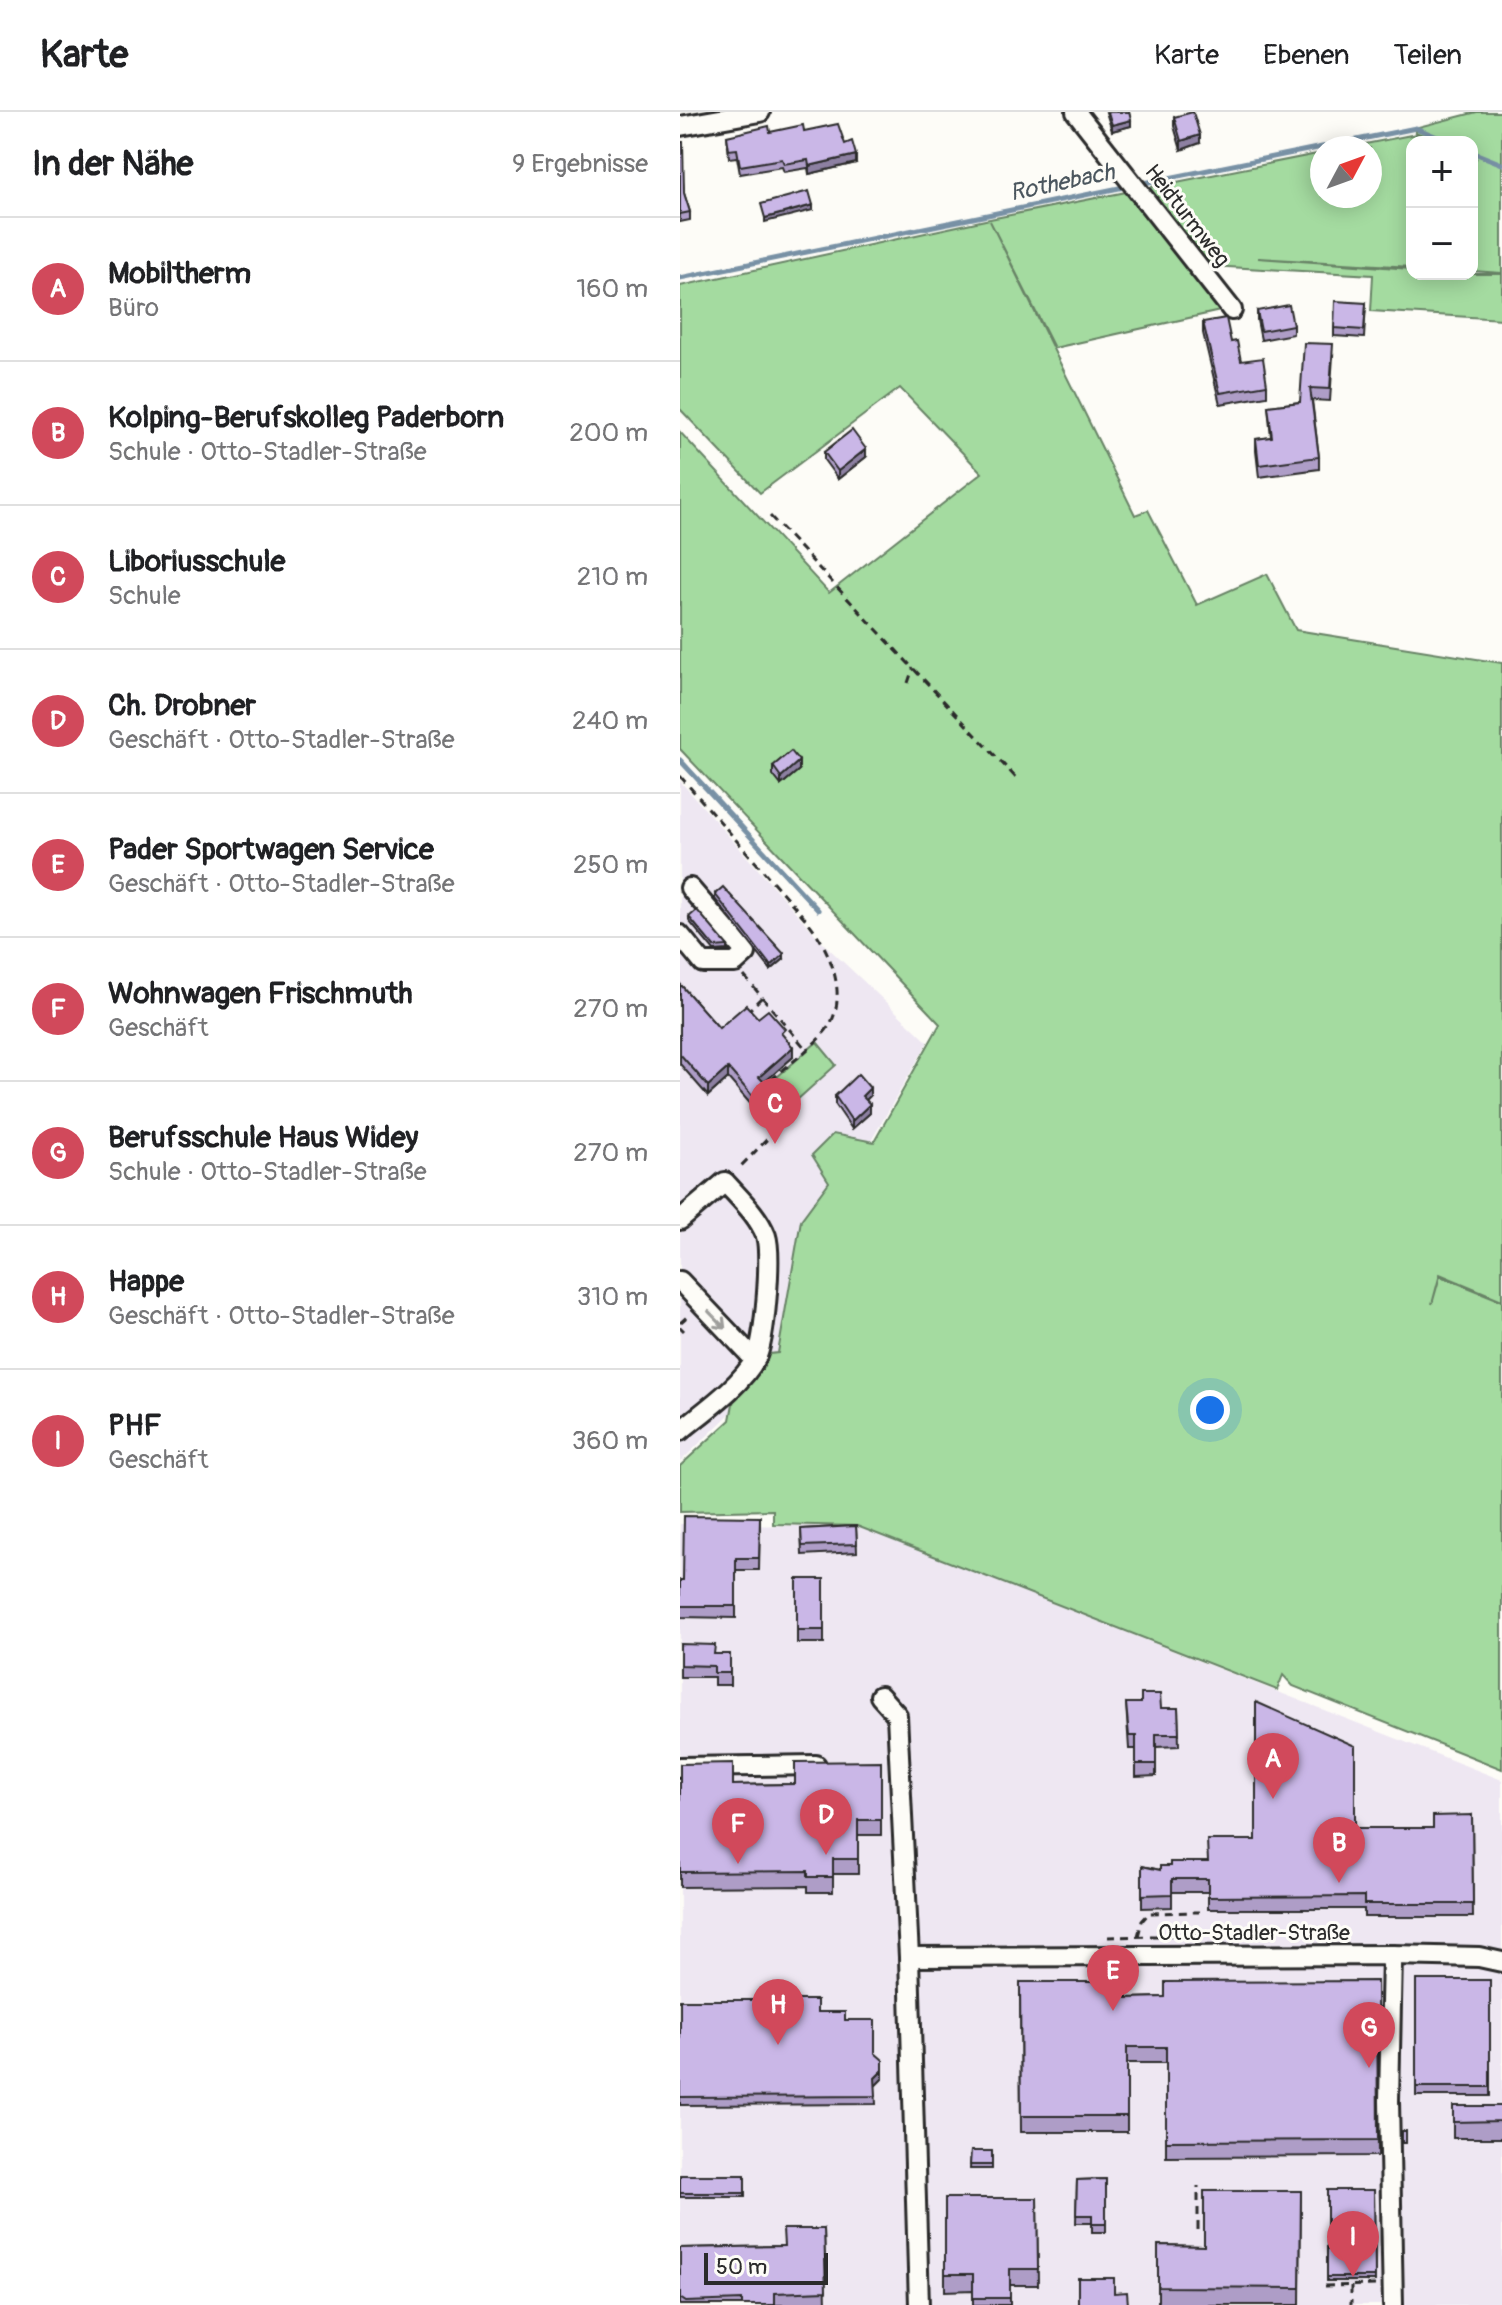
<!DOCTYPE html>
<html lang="de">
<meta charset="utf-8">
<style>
body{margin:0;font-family:Pangolin,sans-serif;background:#f2f2f2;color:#202124}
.controls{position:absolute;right:24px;top:24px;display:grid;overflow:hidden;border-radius:16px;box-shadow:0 4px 20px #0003}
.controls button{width:72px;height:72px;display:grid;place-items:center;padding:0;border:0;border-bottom:2px solid #e0e0e0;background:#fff;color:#202124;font:40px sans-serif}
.compass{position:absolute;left:630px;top:24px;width:72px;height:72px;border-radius:50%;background:#fff;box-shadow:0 4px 20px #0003;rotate:49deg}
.scale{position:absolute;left:24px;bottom:20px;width:124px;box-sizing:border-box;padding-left:8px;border:4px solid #2b2b2b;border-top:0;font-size:22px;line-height:28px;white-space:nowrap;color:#2b2b2b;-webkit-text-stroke:6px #fdfcf7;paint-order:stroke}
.you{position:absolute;left:530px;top:1298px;width:28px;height:28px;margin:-20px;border:6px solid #fff;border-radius:50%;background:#1a73e8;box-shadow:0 0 0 12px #1a73e833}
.badge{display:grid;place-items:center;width:52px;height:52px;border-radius:50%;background:#d1495b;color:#fff;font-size:26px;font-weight:700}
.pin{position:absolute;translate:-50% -66px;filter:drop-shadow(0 2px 4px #0008)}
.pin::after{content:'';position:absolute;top:42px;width:28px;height:24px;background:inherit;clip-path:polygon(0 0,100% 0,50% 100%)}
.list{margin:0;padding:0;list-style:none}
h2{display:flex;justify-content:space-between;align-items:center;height:104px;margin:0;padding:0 32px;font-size:34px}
h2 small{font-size:26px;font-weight:400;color:#757577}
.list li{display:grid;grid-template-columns:52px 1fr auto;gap:24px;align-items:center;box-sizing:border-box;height:144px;padding:0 32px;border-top:2px solid #e0e0e0}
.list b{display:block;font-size:30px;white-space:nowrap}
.list p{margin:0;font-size:26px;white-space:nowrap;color:#757577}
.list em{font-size:26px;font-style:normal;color:#757577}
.map{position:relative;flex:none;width:822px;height:2193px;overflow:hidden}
header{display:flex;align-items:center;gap:48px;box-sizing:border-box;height:112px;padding:0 40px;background:#fff;border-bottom:2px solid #e0e0e0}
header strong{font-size:38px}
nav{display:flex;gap:44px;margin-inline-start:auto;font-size:28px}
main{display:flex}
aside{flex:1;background:#fff}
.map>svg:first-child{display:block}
.built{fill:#eee7f2}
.green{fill:#a4dba0;stroke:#688366;stroke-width:2}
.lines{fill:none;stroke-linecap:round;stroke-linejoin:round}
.stream{stroke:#7891a5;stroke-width:5}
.minor-casing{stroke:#2b2b2b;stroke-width:24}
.path{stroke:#2b2b2b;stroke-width:3;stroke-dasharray:8 6;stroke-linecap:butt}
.minor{stroke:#fdfcf7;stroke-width:18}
.wall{fill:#ae9dc7;stroke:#2b2b2b;stroke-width:2}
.shaded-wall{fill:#8d80a2;stroke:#2b2b2b;stroke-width:2}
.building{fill:#cab7e7;stroke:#2b2b2b;stroke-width:2}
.oneway{stroke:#9e9e9b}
.labels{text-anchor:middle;stroke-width:6;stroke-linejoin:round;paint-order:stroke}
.street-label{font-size:22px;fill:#2b2b2b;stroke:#fdfcf7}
.water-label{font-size:24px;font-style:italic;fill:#4b565e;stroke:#fdfcf7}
</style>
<header>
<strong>Karte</strong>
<nav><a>Karte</a><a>Ebenen</a><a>Teilen</a></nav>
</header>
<main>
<aside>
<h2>In der Nähe<small>9 Ergebnisse</small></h2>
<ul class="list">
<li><span class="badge">A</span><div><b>Mobiltherm</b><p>Büro</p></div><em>160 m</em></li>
<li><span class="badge">B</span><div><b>Kolping-Berufskolleg Paderborn</b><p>Schule · Otto-Stadler-Straße</p></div><em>200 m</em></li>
<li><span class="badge">C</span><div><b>Liboriusschule</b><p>Schule</p></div><em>210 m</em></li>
<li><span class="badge">D</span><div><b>Ch. Drobner</b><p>Geschäft · Otto-Stadler-Straße</p></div><em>240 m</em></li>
<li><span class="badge">E</span><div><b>Pader Sportwagen Service</b><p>Geschäft · Otto-Stadler-Straße</p></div><em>250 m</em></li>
<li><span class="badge">F</span><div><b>Wohnwagen Frischmuth</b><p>Geschäft</p></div><em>270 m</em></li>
<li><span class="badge">G</span><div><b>Berufsschule Haus Widey</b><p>Schule · Otto-Stadler-Straße</p></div><em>270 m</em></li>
<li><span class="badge">H</span><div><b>Happe</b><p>Geschäft · Otto-Stadler-Straße</p></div><em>310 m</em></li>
<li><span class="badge">I</span><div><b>PHF</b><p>Geschäft</p></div><em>360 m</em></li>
</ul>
</aside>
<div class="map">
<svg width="822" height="2193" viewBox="0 0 822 2193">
<rect width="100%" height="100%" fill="#fdfcf7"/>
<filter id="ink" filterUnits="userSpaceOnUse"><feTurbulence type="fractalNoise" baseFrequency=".0125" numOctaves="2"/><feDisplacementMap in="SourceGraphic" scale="16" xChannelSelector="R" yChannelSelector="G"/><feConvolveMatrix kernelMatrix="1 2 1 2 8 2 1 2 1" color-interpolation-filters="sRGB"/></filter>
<g filter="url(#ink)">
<g class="built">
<polygon points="0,669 143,831 248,930 131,1133 107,1231 76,1277 0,1350"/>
<polygon points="0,1412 178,1415 822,1668 822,2193 0,2193"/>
</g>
<g class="green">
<polygon points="797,0 822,0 822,161 792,159 792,45 797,47 792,44 792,30 759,30 735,20 738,15"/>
<polygon points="736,22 755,30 732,30 732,155 578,146 732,157 732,162 822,162 822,207 691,199 693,163 530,154 519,142 507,151 540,199 374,236 310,109 455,403 468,398 517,493 587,462 616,518 822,551 822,1188 760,1162 752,1192 760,1164 822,1189 822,1657 613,1574 603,1563 597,1578 177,1414 93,1412 93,1398 0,1400 0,1354 50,1308 55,1281 80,1243 98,1241 121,1108 149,1070 132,1043 153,1022 194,1030 260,912 0,637 0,320 149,481 302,361 220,276 80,381 0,297 0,174 310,107 642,41 642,84 690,84 690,36 665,36"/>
<polygon points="137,930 156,953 117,988 97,965"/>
</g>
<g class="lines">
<g class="stream">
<polyline points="792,40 822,52"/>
<polyline points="459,72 736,16 769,30"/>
<polyline points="0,166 449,74"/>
<polyline points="0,648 138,798"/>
</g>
<g class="minor-casing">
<g id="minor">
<polyline points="396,0 552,198"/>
<polyline points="0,14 80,0"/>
<polyline points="0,823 23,851 55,851 66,841 10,776"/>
<path d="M0 1108 45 1070C60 1087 78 1103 86 1124 92 1142 85 1229 76 1246 60 1275 24 1299 0 1319"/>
<polyline points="0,1169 75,1248"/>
<polyline points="200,1584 217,1603 229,1845 239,2193"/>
<polyline points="0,1655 136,1653"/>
<polyline points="712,1843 709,1989 713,2193"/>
<polyline points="229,1845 712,1843 799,1845 822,1850"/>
</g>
</g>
<g class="path">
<polyline points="90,404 338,668"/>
<polyline points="228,571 233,556"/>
<path d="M0 664 129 811C151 839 172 890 143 922 128 939 108 953 91 968L112 1002 58 1057"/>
<polyline points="64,864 82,885 70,897"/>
<polyline points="82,885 126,937"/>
<polyline points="0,1211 9,1203"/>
<polyline points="0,1215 4,1219"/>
<polyline points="458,1824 462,1809 469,1801 519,1800"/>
<polyline points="428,1825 519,1823"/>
<polyline points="518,2118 518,2074"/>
<polyline points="645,2174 697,2173"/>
<polyline points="671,2174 671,2193"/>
</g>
<use href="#minor" class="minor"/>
</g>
<g class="wall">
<polygon points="426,0 449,0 451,14 432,19"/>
<polygon points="494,5 520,31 501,38 494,14"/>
<polygon points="124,19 165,32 176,51 129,62 128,56 104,60 102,55 60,62 57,45 49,46 47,24"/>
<polygon points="0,30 4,81 10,100 10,108 0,110"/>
<polygon points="686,191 684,226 654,224 654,216"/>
<polygon points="577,199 613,213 613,222 581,228 577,208"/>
<polygon points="523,210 551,230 561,249 587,273 587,284 540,292 523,221"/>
<polygon points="653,244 650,289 632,288 639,345 639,357 579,365 576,339 576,327 591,325 588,294 620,290"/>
<polygon points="144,340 186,345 158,367 144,348"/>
<polygon points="93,654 119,658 101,673 93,663"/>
<polygon points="35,782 104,847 91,858 35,787"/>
<polygon points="9,805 48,834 48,838 34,839 9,809"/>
<polygon points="0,872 39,916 78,906 105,926 113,945 84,970 88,984 74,996 48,966 28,984 0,952"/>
<polygon points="155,984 190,984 186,988 190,1001 172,1017 155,992"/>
<polygon points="80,1405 79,1458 56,1458 56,1506 0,1505 0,1468 3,1468"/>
<polygon points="176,1414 177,1440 122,1443 121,1417"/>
<rect x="117" y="1467" width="27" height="64"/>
<polygon points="0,1532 34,1542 50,1542 50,1573 34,1573 34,1565 0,1565"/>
<polygon points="446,1591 481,1596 498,1596 499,1634 476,1635 476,1664 456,1665 456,1637 449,1637"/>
<polygon points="201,1649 201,1723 178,1723 178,1762 153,1762 153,1780 128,1780 128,1774 0,1775 0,1652 53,1673 115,1672"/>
<polygon points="792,1703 793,1805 684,1805 684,1797 528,1797 528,1780 492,1780 492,1795 462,1796 462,1754 480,1758 490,1754 528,1750 576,1728 675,1716 753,1716"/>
<rect x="736" y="1868" width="74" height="116"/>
<polygon points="697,1869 698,2044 486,2045 486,1951 447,1951 447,2020 341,2020 340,1870 447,1886 485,1885"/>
<polygon points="0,1888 137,1900 165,1908 195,1941 203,1966 195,1974 196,1992 0,1993"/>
<rect x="773" y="1994" width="49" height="32"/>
<polygon points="291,2039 312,2039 312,2057 290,2057"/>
<rect x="0" y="2063" width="65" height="22"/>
<polygon points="426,2067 426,2120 412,2120 412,2111 396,2111 397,2068"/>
<polygon points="647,2078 694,2078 695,2169 647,2169"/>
<polygon points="621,2079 620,2193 478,2193 478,2133 524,2134"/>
<polygon points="265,2086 357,2086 358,2173 330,2173 330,2193 293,2193 293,2178 265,2179"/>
<polygon points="144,2117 146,2193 0,2193 0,2136 103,2134"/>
</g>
<g class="shaded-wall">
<polygon points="451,8 451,14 432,19 432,13"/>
<polygon points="520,23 520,31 501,38 501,29"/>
<polygon points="176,43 176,51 129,62 129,54"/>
<polygon points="133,93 133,98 85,110 85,106"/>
<polygon points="186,337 186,345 158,367 158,359"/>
<polygon points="119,649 119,658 101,673 101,665"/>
<polygon points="104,842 104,847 91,858 91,854"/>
<polygon points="113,935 113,945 79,975 79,965"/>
<polygon points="48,956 48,966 28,984 28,974"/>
<polygon points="88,974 88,984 74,996 74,986"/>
<polygon points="190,976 190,984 182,992 182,984"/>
<polygon points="190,992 190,1001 172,1017 172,1009"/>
<polygon points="203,1958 203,1966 195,1974 195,1966"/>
</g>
<g class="building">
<polygon points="428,0 449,0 451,8 432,13"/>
<polygon points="513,0 520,23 501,29 494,5"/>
<polygon points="158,12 165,32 172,29 176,43 129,54 128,48 104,52 102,47 60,54 57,37 49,38 47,24 89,14 90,20 123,13 124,19"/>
<polygon points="0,30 3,30 4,81 10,100 0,102"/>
<polygon points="129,79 133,93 85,106 81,92"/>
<polygon points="655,189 686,191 684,218 654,216"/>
<polygon points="609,193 613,213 581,219 577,199"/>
<polygon points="546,206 551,230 557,229 561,249 583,246 587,273 540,281 523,210"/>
<polygon points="624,231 653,232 650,277 630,276 639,345 579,353 576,327 592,325 588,294 620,290"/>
<polygon points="172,318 186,337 158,359 144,340"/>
<polygon points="111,639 119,649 101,665 93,654"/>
<polygon points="43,775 104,842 91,854 35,782"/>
<polygon points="17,798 48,834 34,835 9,805"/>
<polygon points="0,872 39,916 66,893 78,906 88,898 105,917 101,921 113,935 79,965 88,974 74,986 48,956 28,974 0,942"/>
<polygon points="178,962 190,976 182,984 190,992 172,1009 155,984"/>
<polygon points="4,1404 80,1405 79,1446 56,1446 56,1494 0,1494 0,1468 3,1468"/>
<polygon points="176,1414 177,1432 122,1434 121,1417"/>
<rect x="117" y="1467" width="27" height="51"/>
<polygon points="0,1532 35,1533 34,1542 50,1542 50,1561 34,1561 34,1554 0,1553"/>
<polygon points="461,1582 480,1582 481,1596 498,1596 499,1622 476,1622 476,1652 456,1652 456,1624 449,1624 446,1591 461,1591"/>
<polygon points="576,1590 675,1634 675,1716 753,1716 753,1704 792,1703 793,1792 684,1792 684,1784 528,1785 528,1767 492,1767 492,1782 462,1783 462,1754 480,1758 480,1754 490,1754 490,1750 528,1750 527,1728 576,1728"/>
<polygon points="201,1649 201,1708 178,1708 178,1747 153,1747 153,1765 128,1765 128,1759 0,1760 0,1652 53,1651 53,1673 115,1672 115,1650"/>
<rect x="736" y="1868" width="74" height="107"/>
<polygon points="697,1869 698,2028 486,2029 486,1935 447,1935 447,2004 341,2004 340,1870 447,1870 447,1886 485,1885 485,1870"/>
<polygon points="0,1888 137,1888 137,1900 165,1900 165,1908 195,1908 195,1941 203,1948 203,1958 195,1966 196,1984 0,1985"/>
<polygon points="773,1994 822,1994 822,2009 773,2010"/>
<rect x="722" y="2019" width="4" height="12"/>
<polygon points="291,2039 312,2039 312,2053 290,2053"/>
<rect x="0" y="2063" width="65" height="18"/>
<polygon points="426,2067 426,2112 412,2112 412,2103 396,2103 397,2068"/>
<polygon points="647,2078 694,2078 695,2165 647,2165"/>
<polygon points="524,2079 621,2079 620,2176 478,2175 478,2133 524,2134"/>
<polygon points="265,2086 357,2086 358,2157 330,2157 330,2186 293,2186 293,2162 265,2162"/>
<polygon points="103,2117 144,2117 146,2179 95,2181 95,2193 62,2193 62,2188 6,2190 0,2186 0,2136 104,2134"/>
<polygon points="398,2166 434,2166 434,2181 447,2180 448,2193 398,2193"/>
</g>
<defs><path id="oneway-shaft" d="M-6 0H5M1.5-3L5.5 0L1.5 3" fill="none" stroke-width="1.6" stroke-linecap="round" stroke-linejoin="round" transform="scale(2)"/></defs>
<use class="oneway" href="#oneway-shaft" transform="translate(37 1208) rotate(46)"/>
</g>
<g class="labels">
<g class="street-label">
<text transform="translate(508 103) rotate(52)" y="8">Heidturmweg</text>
<text x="574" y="1828">Otto-Stadler-Straße</text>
</g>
<g class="water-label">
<text transform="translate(382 70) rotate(-12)" y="8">Rothebach</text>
</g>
</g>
</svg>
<div class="controls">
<button>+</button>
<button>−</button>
</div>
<svg class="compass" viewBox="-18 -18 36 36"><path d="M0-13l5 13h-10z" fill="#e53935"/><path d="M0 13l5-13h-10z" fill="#757577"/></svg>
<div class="scale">50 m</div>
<div class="you"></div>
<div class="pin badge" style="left:593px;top:1687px">A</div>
<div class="pin badge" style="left:659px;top:1771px">B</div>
<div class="pin badge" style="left:95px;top:1032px">C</div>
<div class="pin badge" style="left:146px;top:1743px">D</div>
<div class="pin badge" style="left:433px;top:1899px">E</div>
<div class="pin badge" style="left:58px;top:1752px">F</div>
<div class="pin badge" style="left:689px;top:1956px">G</div>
<div class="pin badge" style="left:98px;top:1933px">H</div>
<div class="pin badge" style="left:673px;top:2165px">I</div>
</div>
</main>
